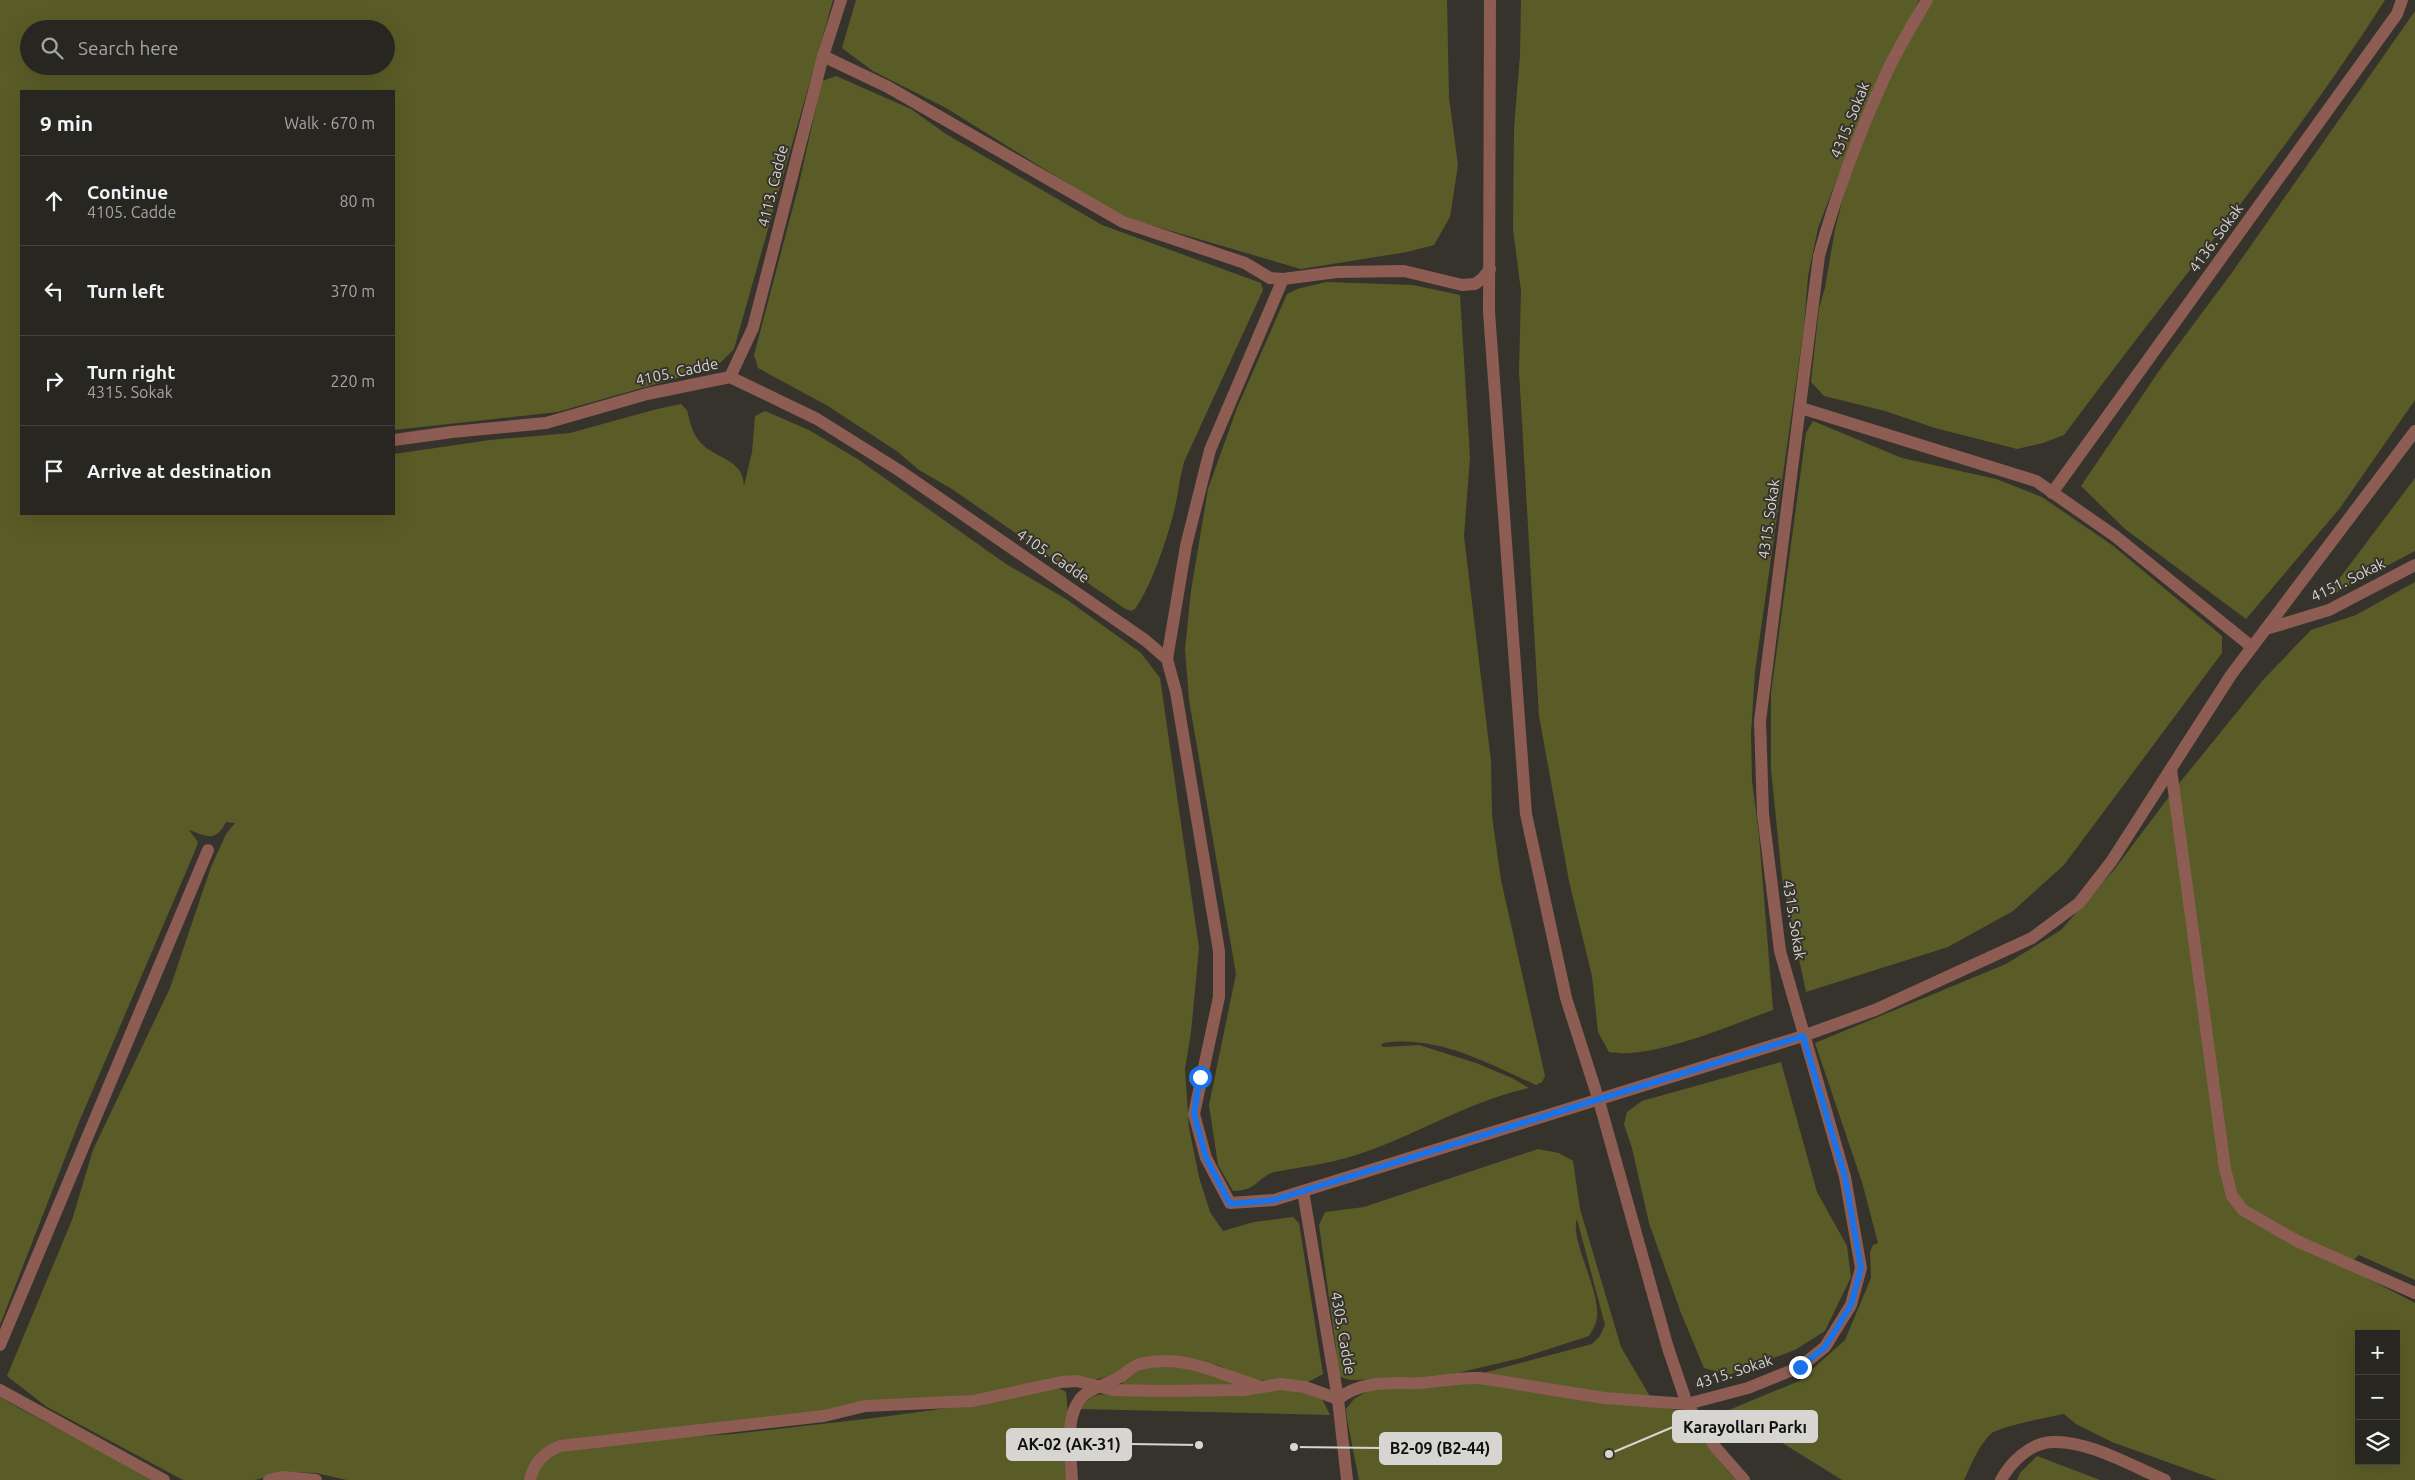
<!DOCTYPE html>
<meta charset="utf-8">
<style>
body{margin:0;font-family:Ubuntu,sans-serif;background:#302e2a;color:#f1f3f6}
.controls{position:absolute;right:15px;bottom:15px;display:grid;overflow:hidden;border-radius:0px;box-shadow:0 5px 20px #0002}
.controls button{width:45px;height:45px;display:grid;place-items:center;padding:0;border:0;border-bottom:1px solid #44433f;background:#282621;color:#f1f3f6;font:25px sans-serif}
.stop{position:absolute;width:15px;height:15px;margin:-11px;border:4px solid #1a73e8;border-radius:50%;background:#fff}
.stop.end{background:#1a73e8;border-color:#fff;box-shadow:0 1px 5px #0008}
.list{margin:0;padding:0;list-style:none}
h2{display:flex;justify-content:space-between;align-items:center;height:65px;margin:0;padding:0 20px;font-size:21px}
h2 small{font-size:16px;font-weight:400;color:#a5a5a5}
.list li{display:grid;grid-template-columns:32px 1fr auto;gap:15px;align-items:center;box-sizing:border-box;height:90px;padding:0 20px;border-top:1px solid #44433f}
.list b{display:block;font-size:19px;white-space:nowrap}
.list p{margin:0;font-size:16px;white-space:nowrap;color:#a5a5a5}
.list em{font-size:16px;font-style:normal;color:#a5a5a5}
.icon{flex:none;width:28px;height:28px;fill:none;stroke:currentColor;stroke-width:2;stroke-linecap:round;stroke-linejoin:round}
.map{position:relative;flex:none;width:2415px;height:1480px;overflow:hidden}
.search{position:absolute;background:#282621;box-shadow:0 5px 20px #0002;left:20px;top:20px;width:375px;height:55px;display:flex;align-items:center;gap:12px;box-sizing:border-box;padding:0 18px;border-radius:28px;color:#a5a5a5;font-size:19px}
.panel{position:absolute;background:#282621;box-shadow:0 5px 20px #0002;left:20px;top:90px;width:375px;height:425px;border-radius:0px}
.map>svg:first-child{display:block}
.green{fill:#5a5c27;fill-rule:evenodd}
.lines{fill:none;stroke-linecap:round;stroke-linejoin:round}
.minor{stroke:#8d5c52;stroke-width:12}
.tertiary{stroke:#8d5c52;stroke-width:12}
.route{stroke:#1a73e8;stroke-width:6}
.labels{text-anchor:middle;stroke-width:4;stroke-linejoin:round;paint-order:stroke}
.street-label{font-size:15px;fill:#d7d5d1;stroke:#36332c}
.leader{fill:none;stroke:#d7d5d1;stroke-width:2}
.callout-dot{fill:#d7d5d1;stroke:#36332c;stroke-width:2}
.callout{fill:#d7d5d1;stroke:#d7d5d1;stroke-width:2}
.callout-label{font-size:16px;text-anchor:middle;font-weight:bold;fill:#111}
</style>
<div class="map">
<svg width="2415" height="1480" viewBox="0 0 2415 1480">
<rect width="100%" height="100%" fill="#36332c"/>
<g class="green">
<path d="M0 0H833L734 349 720 363 681 377 557 412 394 430V91H21V514H394V454L490 440 570 433 657 409 681 404 687 410C690 422 692 433 700 442 716 460 743 458 744 486L752 452 755 416 765 411 809 430 859 460 1006 564 1066 599 1141 653 1160 678 1199 948 1191 1032 1185 1069 1189 1128 1199 1177 1210 1212 1223 1231 1254 1222 1293 1217 1299 1223 1323 1374 1306 1383 1249 1379 1218 1365 1172 1357 1095 1380 995 1394 779 1421 556 1444 527 1480H347L316 1473 284 1472 255 1480H183L47 1407 7 1376 72 1220 93 1150 170 988 211 867 226 834 235 823 226 822C215 843 207 836 189 830L198 842 195 851 79 1122 0 1325ZM29 29H386V66H29Z"/>
<polygon points="856,0 1447,0 1449,98 1458,165 1450,217 1434,245 1407,252 1301,269 1137,221 1112,211 946,108 873,71 842,48"/>
<path d="M1521 0H1919L1838 176 1818 228 1808 276 1804 327 1755 671 1751 734 1752 781 1759 835 1773 1010C1731 1025 1652 1060 1609 1052L1598 1032 1592 976 1569 881 1539 716 1519 371 1521 291 1513 229 1514 128 1520 55Z"/>
<path d="M1932 0H2385C2288 152 2171 290 2064 435L2043 443 2017 449 1935 428 1885 411 1824 396 1811 382 1819 308 1825 288 1835 229 1851 168 1890 76Z"/>
<polygon points="2415,11 2415,400 2340,508 2246,619 2125,529 2081,486 2161,368 2231,274"/>
<path d="M836 76 911 109 946 134 1102 225 1261 283 1263 290 1184 462C1179 480 1178 498 1173 515 1166 542 1151 587 1135 609L1131 611 1124 608 952 489 919 470 898 452 828 406 758 368 754 355 798 188 822 81Z"/>
<path d="M1326 282 1413 285 1460 295 1470 457 1464 536 1491 761 1492 816 1501 880 1545 1076 1542 1082 1536 1085C1487 1063 1438 1035 1383 1043L1381 1046 1384 1047 1419 1045 1476 1063 1512 1078 1529 1088C1468 1101 1415 1136 1356 1155 1329 1164 1301 1167 1274 1172 1256 1179 1257 1191 1233 1191L1218 1165 1209 1105 1236 974 1189 700 1185 649 1191 591 1208 489 1237 408 1287 294 1297 289Z"/>
<polygon points="1813,421 1902,458 1996,479 2042,497 2112,545 2222,636 2222,653 2064,865 2013,911 1948,947 1806,992 1782,878 1771,769 1771,693 1806,433"/>
<polygon points="2415,478 2415,551 2324,599"/>
<path d="M2415 582V1280L2359 1255 2346 1267 2415 1303V1480H2217L2112 1442 2076 1424 2064 1414C2052 1416 2000 1427 1992 1433 1979 1444 1971 1465 1964 1480H1842L1729 1410 1799 1381 1845 1340 1871 1278 1870 1252 1873 1245 1878 1243 1862 1182 1815 1043 2006 964 2061 930 2114 870 2177 786 2263 680 2311 630 2356 615ZM2359 1334H2396V1461H2359Z"/>
<polygon points="1781,1062 1817,1192 1847,1246 1851,1277 1825,1331 1795,1350 1728,1375 1704,1368 1681,1313 1649,1223 1632,1148 1624,1124 1627,1112 1642,1101"/>
<path d="M1538 1149 1559 1153 1573 1161 1580 1209 1621 1347 1651 1398 1590 1394 1479 1374 1592 1344 1600 1336 1605 1325 1577 1219C1569 1241 1604 1295 1596 1322 1595 1327 1591 1332 1589 1336L1521 1358 1436 1378 1350 1380 1337 1376 1336 1348 1319 1225 1325 1212 1364 1207Z"/>
<polygon points="1148,1364 1182,1364 1242,1385 1122,1385 1123,1381"/>
<path d="M1466 1381 1678 1410C1701 1431 1714 1458 1736 1480H1359L1347 1419 1346 1409 1354 1399 1369 1390Z"/>
<polygon points="1057,1387 1066,1392 1068,1414 1066,1480 534,1480 549,1454 608,1442 733,1434 874,1418 993,1402"/>
<path d="M1271 1388 1307 1392 1322 1399 1330 1415 1080 1409C1093 1394 1095 1393 1115 1395Z"/>
<polygon points="0,1397 19,1408 155,1480 0,1480"/>
<polygon points="2037,1456 2100,1480 2017,1480 2020,1473"/>
</g>
<g class="lines">
<g class="minor">
<polyline points="823,56 888,87 1123,222 1245,263 1270,278 1283,279 1337,272 1404,271 1462,285 1475,284 1483,278 1490,269"/>
<polyline points="730,377 753,328 823,56 841,0"/>
<polyline points="1801,408 2036,481 2115,536 2252,647"/>
<polyline points="394,440 452,432 546,423 647,394 730,377 817,419 900,471 1145,640 1167,659 1176,692 1219,951 1219,997 1194,1114 1206,1158 1230,1203 1274,1200 1803,1036 1875,1010 2032,938 2079,903 2111,862 2231,675 2415,431"/>
<polyline points="2052,493 2397,14 2402,0"/>
<polyline points="2266,629 2329,610 2415,565"/>
<polyline points="1167,659 1186,546 1210,450 1283,279"/>
<polyline points="2171,769 2225,1169 2232,1196 2243,1210 2297,1241 2415,1293"/>
<polyline points="1303,1191 1338,1399 1347,1480"/>
<polyline points="0,1345 208,850"/>
<polyline points="0,1390 164,1480"/>
<polyline points="269,1480 282,1477 316,1480"/>
<path d="M530 1480C534 1463 543 1453 560 1446L824 1416 865 1406 973 1401 1061 1382 1077 1381 1113 1390 1161 1391 1243 1390 1280 1384 1305 1387 1338 1399C1363 1379 1392 1384 1422 1383 1442 1381 1460 1377 1480 1378L1604 1398 1687 1404 1748 1388 1800 1367 1825 1347 1851 1305 1861 1268 1845 1177 1780 951 1763 814 1760 721 1819 256C1836 194 1859 133 1886 74 1898 48 1913 24 1927 0"/>
<path d="M1072 1480C1071 1455 1063 1414 1084 1395 1094 1387 1107 1384 1118 1378 1125 1374 1132 1366 1140 1364 1183 1353 1220 1375 1259 1386"/>
<path d="M2001 1480C2011 1462 2030 1443 2052 1442 2088 1440 2132 1466 2165 1480"/>
</g>
<polyline class="tertiary" points="1490,0 1489,312 1526,814 1566,998 1599,1101 1668,1348 1687,1404 1716,1448 1744,1480"/>
</g>
<g class="lines">
<polyline class="route" points="1200,1077 1194,1114 1206,1158 1230,1204 1274,1200 1803,1036 1845,1177 1861,1268 1851,1305 1825,1347 1800,1367"/>
</g>
<g class="labels">
<g class="street-label">
<text transform="translate(1850 120) rotate(-68)" y="5">4315. Sokak</text>
<text transform="translate(773 186) rotate(-76)" y="5">4113. Cadde</text>
<text transform="translate(2216 238) rotate(-54)" y="5">4136. Sokak</text>
<text transform="translate(677 372) rotate(-12)" y="5">4105. Cadde</text>
<text transform="translate(1769 519) rotate(-82)" y="5">4315. Sokak</text>
<text transform="translate(1053 556) rotate(34)" y="5">4105. Cadde</text>
<text transform="translate(2348 580) rotate(-26)" y="5">4151. Sokak</text>
<text transform="translate(1794 920) rotate(81)" y="5">4315. Sokak</text>
<text transform="translate(1343 1333) rotate(80)" y="5">4305. Cadde</text>
<text transform="translate(1734 1372) rotate(-18)" y="5">4315. Sokak</text>
</g>
</g>
<path class="leader" d="M1609 1454L1673 1427M1199 1445L1131 1444M1294 1447L1380 1448"/>
<g class="callout-dot">
<circle cx="1609" cy="1454" r="5"/>
<circle cx="1199" cy="1445" r="5"/>
<circle cx="1294" cy="1447" r="5"/>
</g>
<g class="callout">
<rect x="1673" y="1411" width="144" height="31" rx="5"/>
<rect x="1007" y="1429" width="124" height="31" rx="5"/>
<rect x="1380" y="1433" width="121" height="31" rx="5"/>
</g>
<g class="callout-label">
<text x="1745" y="1433">Karayolları Parkı</text>
<text x="1069" y="1450">AK-02 (AK-31)</text>
<text x="1440" y="1454">B2-09 (B2-44)</text>
</g>
</svg>
<div class="controls">
<button>+</button>
<button>−</button>
<button><svg class="icon" aria-label="layers" viewBox="0 0 24 24"><path d="M12 4l9 5-9 5-9-5zM3 14l9 5 9-5"/></svg></button>
</div>
<div class="stop" style="left:1200px;top:1077px"></div>
<div class="stop end" style="left:1800px;top:1367px"></div>
<div class="search"><svg class="icon" aria-label="search" viewBox="0 0 24 24"><circle cx="10" cy="10" r="6"/><path d="M15 15l6 6"/></svg>Search here</div>
<section class="panel">
<h2>9 min<small>Walk · 670 m</small></h2>
<ul class="list">
<li><svg class="icon" aria-label="ahead" viewBox="0 0 24 24"><path d="M12 20V5M6 11l6-6 6 6"/></svg><div><b>Continue</b><p>4105. Cadde</p></div><em>80 m</em></li>
<li><svg class="icon" aria-label="left" viewBox="0 0 24 24"><path d="M17 20v-9H6M10 6l-5 5 5 5"/></svg><div><b>Turn left</b></div><em>370 m</em></li>
<li><svg class="icon" aria-label="right" viewBox="0 0 24 24"><path d="M7 20v-9h11M14 6l5 5-5 5"/></svg><div><b>Turn right</b><p>4315. Sokak</p></div><em>220 m</em></li>
<li><svg class="icon" aria-label="arrive" viewBox="0 0 24 24"><path d="M6 21V4h12l-3 4 3 4H6"/></svg><div><b>Arrive at destination</b></div></li>
</ul>
</section>
</div>
